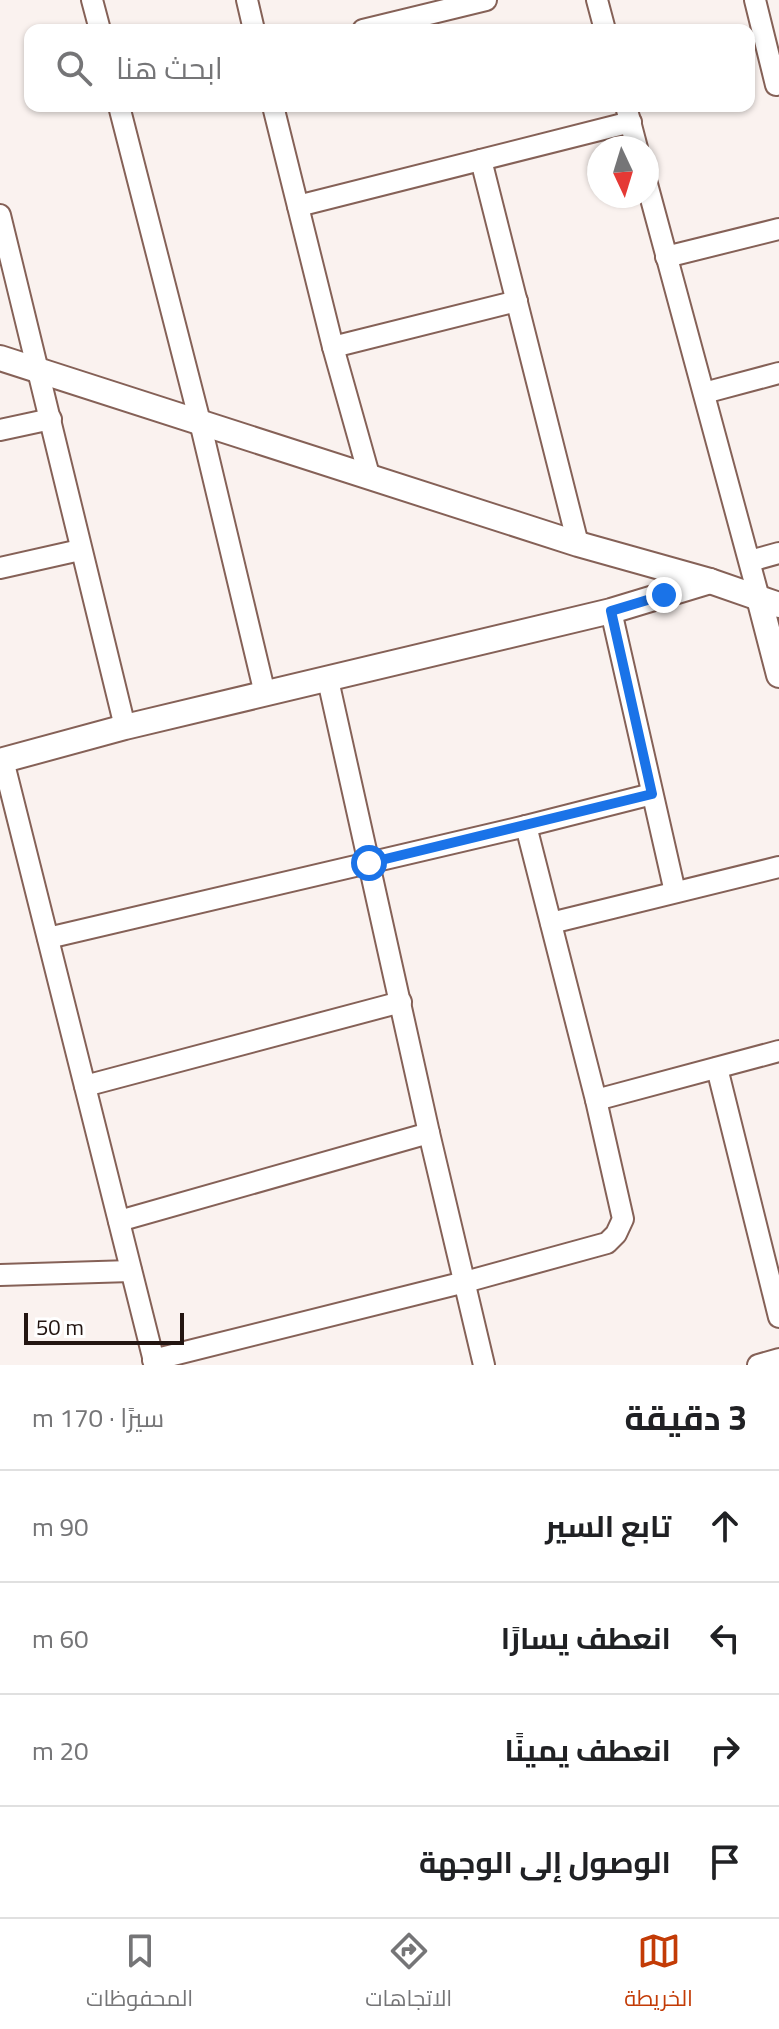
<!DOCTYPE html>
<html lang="ar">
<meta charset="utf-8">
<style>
body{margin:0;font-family:Georgia,Cairo,serif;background:#f6f6f6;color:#202124;direction:rtl}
.compass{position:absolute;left:587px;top:136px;width:72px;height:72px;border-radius:50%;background:#fff;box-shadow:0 2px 6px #0004;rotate:176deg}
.scale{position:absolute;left:24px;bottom:20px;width:160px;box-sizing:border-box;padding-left:8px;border:4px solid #231511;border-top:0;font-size:22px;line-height:28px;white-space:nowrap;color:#231511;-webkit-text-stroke:6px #fff;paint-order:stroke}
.stop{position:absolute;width:24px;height:24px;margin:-18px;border:6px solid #1a73e8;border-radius:50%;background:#fff}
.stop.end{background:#1a73e8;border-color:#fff;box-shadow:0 2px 8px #0008}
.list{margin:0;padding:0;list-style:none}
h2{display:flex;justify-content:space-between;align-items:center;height:104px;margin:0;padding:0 32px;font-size:34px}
h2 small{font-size:26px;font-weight:400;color:#757577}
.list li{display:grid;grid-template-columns:52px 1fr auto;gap:24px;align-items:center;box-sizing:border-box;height:112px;padding:0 32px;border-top:2px solid #e0e0e0}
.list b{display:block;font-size:30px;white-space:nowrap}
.list em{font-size:26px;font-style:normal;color:#757577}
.icon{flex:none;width:44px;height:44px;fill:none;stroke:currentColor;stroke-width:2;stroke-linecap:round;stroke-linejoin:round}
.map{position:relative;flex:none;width:779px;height:1365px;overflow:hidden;direction:ltr}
.search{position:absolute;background:#fff;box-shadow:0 2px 6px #0004;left:24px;right:24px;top:24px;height:88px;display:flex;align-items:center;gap:20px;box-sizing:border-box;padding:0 28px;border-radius:16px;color:#757577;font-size:30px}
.sheet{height:552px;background:#fff}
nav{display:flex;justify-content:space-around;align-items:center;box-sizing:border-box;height:112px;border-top:2px solid #e0e0e0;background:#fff;font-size:22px;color:#757577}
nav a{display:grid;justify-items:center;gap:4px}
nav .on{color:#c33b06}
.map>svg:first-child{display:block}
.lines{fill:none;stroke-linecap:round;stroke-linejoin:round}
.minor-casing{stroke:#856157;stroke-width:24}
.tertiary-casing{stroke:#856157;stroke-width:28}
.minor{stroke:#fff;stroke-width:20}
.tertiary{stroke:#fff;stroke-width:24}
.route{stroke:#1a73e8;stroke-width:10}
</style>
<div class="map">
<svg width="779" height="1365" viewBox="0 0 779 1365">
<rect width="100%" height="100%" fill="#faf2ef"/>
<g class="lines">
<g class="minor-casing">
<g id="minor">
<polyline points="92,0 100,30"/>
<polyline points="247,0 254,30"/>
<polyline points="597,0 605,30"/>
<polyline points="755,0 776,85 779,84"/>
<polyline points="363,30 486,0"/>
<polyline points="119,106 200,422 265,694"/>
<polyline points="273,106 333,347 369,475"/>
<polyline points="626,106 637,148"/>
<polyline points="481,160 578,544"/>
<polyline points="647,184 759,598"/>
<polyline points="298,206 631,122"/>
<polyline points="0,215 125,727"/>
<polyline points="666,257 779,229"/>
<polyline points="333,347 517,301"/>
<polyline points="704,393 779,373"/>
<polyline points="0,430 51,419"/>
<polyline points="750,561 779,553"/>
<polyline points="0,568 80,550"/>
<polyline points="611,611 675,892"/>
<polyline points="328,680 429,1133 484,1365"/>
<polyline points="3,760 155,1365"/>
<polyline points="551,923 779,867"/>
<polyline points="48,938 526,826 652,794"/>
<polyline points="717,1068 779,1317"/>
<polyline points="85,1086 401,1002"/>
<polyline points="596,1100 779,1051"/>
<polyline points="119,1221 429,1133"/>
<polyline points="0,1275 131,1271"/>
<polyline points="153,1360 465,1282 607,1243 616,1234 623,1219 596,1100 526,826"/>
<polyline points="758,1365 779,1359"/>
</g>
</g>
<g class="tertiary-casing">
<g id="tertiary">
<polyline points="0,358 578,544 710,581 779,605"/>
<polyline points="759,598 779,675"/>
<polyline points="0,761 125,727 611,611 710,581"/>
</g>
</g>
<use href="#minor" class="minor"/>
<use href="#tertiary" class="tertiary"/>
</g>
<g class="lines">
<polyline class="route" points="369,863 652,794 611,611 664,595"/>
</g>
</svg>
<svg class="compass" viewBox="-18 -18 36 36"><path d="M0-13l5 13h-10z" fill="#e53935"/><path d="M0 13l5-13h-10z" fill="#757577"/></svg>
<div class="scale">50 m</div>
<div class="stop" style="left:369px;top:863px"></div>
<div class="stop end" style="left:664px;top:595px"></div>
<div class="search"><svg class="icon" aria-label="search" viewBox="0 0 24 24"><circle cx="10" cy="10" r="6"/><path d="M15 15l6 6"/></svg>ابحث هنا</div>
</div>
<section class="sheet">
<h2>3 دقيقة<small>سيرًا · 170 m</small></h2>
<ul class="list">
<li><svg class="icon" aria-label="ahead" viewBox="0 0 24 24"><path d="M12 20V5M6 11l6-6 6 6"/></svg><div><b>تابع السير</b></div><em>90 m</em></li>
<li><svg class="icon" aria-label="left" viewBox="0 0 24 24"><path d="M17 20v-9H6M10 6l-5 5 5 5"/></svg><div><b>انعطف يسارًا</b></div><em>60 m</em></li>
<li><svg class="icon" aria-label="right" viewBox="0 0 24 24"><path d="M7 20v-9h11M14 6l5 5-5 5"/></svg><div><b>انعطف يمينًا</b></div><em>20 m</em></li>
<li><svg class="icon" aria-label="arrive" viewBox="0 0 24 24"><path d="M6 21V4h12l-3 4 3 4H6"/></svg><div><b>الوصول إلى الوجهة</b></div></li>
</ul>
</section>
<nav>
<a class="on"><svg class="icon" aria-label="map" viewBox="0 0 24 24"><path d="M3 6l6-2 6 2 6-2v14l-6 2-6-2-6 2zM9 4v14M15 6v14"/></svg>الخريطة</a>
<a><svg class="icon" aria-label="directions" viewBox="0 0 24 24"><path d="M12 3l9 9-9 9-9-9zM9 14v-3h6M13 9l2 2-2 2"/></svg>الاتجاهات</a>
<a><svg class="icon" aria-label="saved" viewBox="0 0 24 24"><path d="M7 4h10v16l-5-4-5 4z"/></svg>المحفوظات</a>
</nav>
